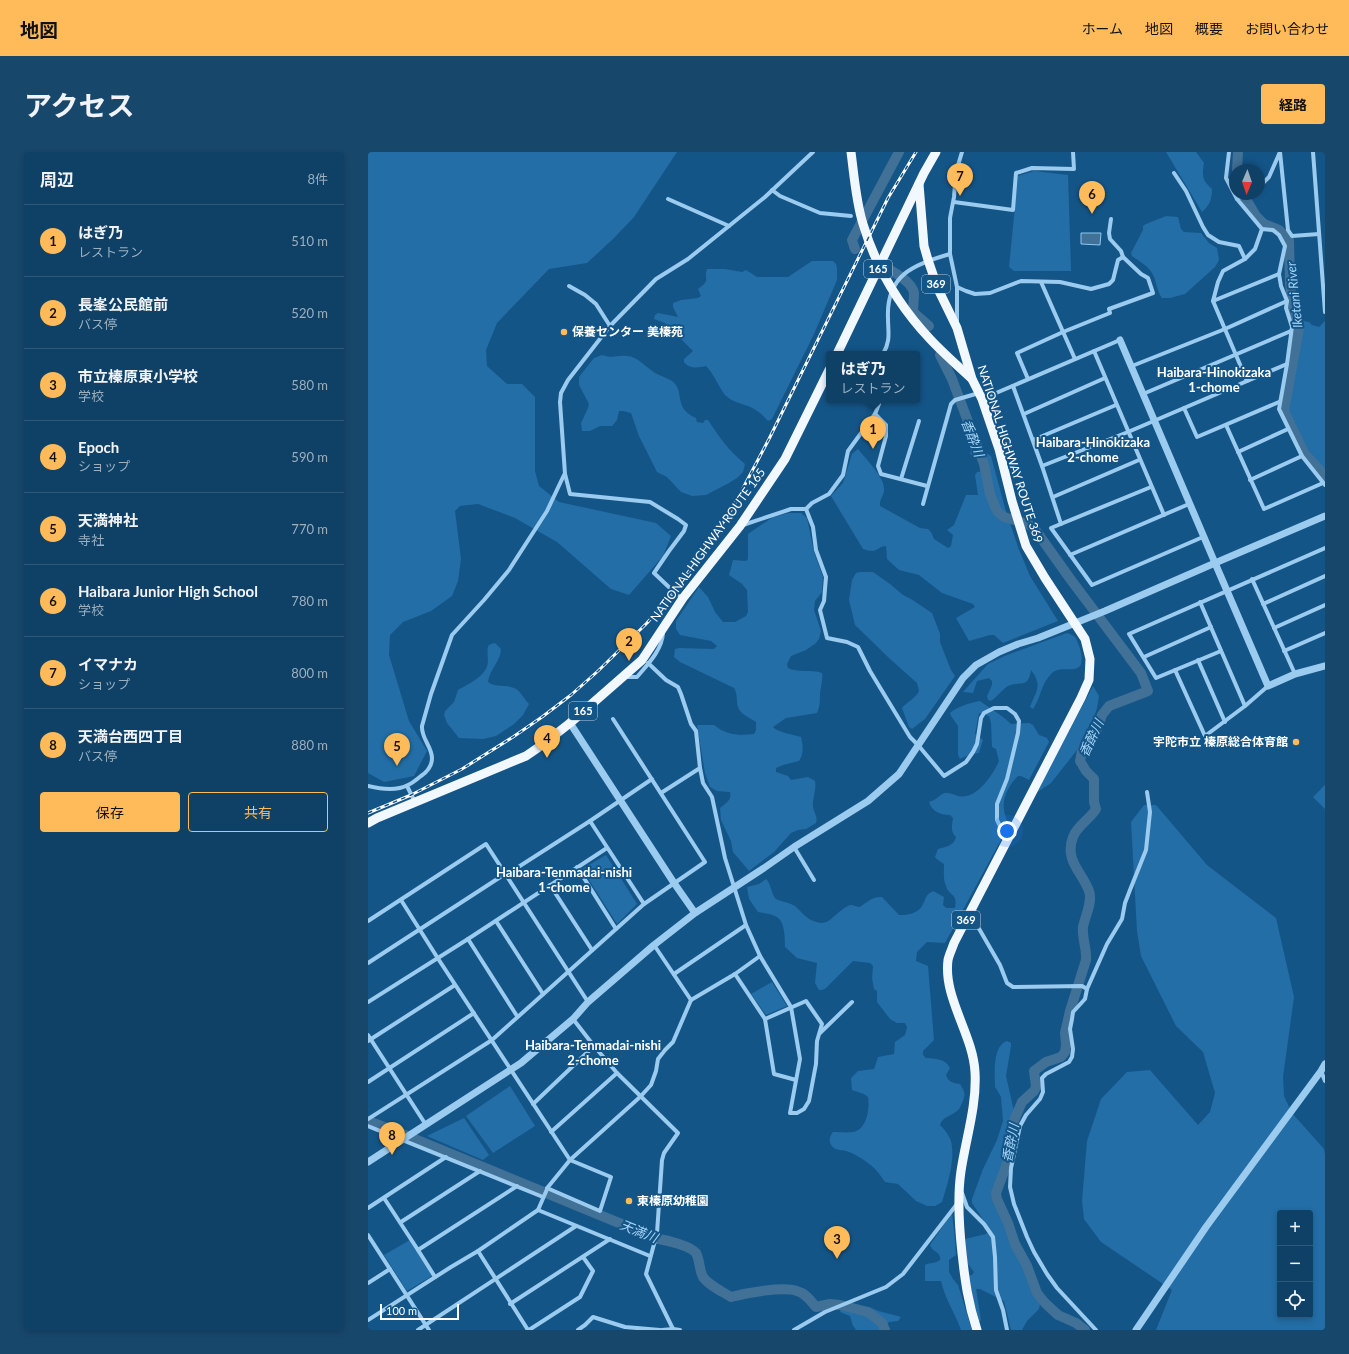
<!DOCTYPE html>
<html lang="ja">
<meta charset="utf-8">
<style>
body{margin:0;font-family:Lato,"Noto Sans JP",sans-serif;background:#18476c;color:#f1f3f6}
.controls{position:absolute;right:12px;bottom:12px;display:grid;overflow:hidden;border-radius:4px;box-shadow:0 2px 6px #0003}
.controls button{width:36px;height:36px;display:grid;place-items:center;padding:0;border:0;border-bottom:1px solid #2f597a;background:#0f4066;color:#f1f3f6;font:20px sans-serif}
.compass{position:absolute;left:861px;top:12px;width:36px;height:36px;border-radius:50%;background:#0f4066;box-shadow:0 2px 6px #0003;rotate:182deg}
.scale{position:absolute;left:12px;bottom:10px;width:79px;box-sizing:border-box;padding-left:4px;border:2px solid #fff;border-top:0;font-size:11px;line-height:14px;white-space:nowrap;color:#fff;-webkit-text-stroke:3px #145588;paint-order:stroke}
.you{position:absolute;left:639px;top:679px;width:14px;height:14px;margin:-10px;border:3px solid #fff;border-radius:50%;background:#1a73e8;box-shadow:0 0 0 6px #1a73e833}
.badge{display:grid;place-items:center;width:26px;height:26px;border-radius:50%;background:#ffbb59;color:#111;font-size:13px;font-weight:700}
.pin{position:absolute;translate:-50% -33px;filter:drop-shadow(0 1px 2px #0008)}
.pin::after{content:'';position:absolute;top:21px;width:14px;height:12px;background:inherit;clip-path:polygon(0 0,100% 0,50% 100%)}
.popup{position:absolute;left:458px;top:199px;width:94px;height:52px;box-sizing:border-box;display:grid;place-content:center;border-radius:4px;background:#0f4066;filter:drop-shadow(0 1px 3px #0005);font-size:13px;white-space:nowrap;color:#9bafbf}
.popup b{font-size:15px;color:#f1f3f6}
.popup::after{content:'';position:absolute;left:50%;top:100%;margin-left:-8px;border:8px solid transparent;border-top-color:#0f4066}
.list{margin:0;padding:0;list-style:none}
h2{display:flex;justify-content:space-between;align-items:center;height:52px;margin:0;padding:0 16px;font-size:17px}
h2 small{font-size:13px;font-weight:400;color:#9bafbf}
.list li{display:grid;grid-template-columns:26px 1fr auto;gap:12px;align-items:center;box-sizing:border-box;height:72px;padding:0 16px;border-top:1px solid #2f597a}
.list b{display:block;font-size:15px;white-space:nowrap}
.list p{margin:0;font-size:13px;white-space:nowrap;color:#9bafbf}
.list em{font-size:13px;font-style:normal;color:#9bafbf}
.actions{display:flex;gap:8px;padding:12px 16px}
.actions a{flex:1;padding:9px 0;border:1px solid #ffbb59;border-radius:4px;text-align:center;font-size:14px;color:#ffbb59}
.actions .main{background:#ffbb59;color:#111}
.icon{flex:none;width:22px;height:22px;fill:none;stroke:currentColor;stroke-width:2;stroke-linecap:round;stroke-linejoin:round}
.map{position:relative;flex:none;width:957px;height:1178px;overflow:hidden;border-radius:4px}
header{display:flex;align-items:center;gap:24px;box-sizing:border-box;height:56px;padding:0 20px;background:#ffbb59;color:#111}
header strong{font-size:19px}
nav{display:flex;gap:22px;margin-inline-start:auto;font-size:14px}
.intro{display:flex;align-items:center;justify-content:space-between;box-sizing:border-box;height:96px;padding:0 24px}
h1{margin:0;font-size:28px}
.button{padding:10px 18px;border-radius:4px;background:#ffbb59;color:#111;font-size:14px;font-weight:700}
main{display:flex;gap:24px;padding:0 24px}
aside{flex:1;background:#0f4066;border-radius:4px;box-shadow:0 2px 6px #0003}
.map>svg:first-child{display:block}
.green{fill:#236ea6;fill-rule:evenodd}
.water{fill:#417197;stroke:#8cc8f2}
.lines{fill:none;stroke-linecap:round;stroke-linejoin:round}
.river{stroke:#417197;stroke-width:10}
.minor{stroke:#9bcbef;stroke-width:4}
.tertiary{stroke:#9bcbef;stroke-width:7}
.trunk{stroke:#f1f8ff;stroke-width:9}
.rail-casing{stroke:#fff;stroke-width:3}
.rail{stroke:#145588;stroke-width:1.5;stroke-dasharray:4.5;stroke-linecap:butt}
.poi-dot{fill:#ffbb59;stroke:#145588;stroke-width:1.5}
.labels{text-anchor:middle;stroke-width:4;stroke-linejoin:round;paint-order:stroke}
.shield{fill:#145588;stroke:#b8ccdb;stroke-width:1}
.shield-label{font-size:11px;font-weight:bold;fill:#fff}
.poi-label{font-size:12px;font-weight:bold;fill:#fff;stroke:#145588;text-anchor:start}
.street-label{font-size:12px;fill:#fff;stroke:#145588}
.water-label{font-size:13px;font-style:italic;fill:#a6d5f7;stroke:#145588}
.neighbourhood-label{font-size:13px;font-weight:bold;fill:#fff;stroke:#145588}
</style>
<header>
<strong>地図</strong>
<nav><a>ホーム</a><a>地図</a><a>概要</a><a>お問い合わせ</a></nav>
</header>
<div class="intro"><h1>アクセス</h1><a class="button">経路</a></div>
<main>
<aside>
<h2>周辺<small>8件</small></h2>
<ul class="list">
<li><span class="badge">1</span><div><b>はぎ乃</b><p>レストラン</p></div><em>510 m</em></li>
<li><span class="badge">2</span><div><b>長峯公民館前</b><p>バス停</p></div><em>520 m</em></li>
<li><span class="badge">3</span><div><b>市立榛原東小学校</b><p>学校</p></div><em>580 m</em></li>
<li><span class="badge">4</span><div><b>Epoch</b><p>ショップ</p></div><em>590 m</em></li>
<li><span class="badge">5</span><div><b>天満神社</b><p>寺社</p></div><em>770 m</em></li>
<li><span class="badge">6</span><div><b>Haibara Junior High School</b><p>学校</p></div><em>780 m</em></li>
<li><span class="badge">7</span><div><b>イマナカ</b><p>ショップ</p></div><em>800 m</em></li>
<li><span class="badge">8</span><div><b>天満台西四丁目</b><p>バス停</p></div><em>880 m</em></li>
</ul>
<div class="actions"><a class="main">保存</a><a>共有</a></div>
</aside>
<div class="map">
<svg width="957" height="1178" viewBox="0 0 957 1178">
<rect width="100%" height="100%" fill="#145588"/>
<g class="green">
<polygon points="0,0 309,0 266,65 245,87 219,111 181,117 129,171 118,198 119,214 139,232 154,232 167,245 167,319 171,334 191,350 288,371 303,384 295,404 261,443 243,437 189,390 147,366 110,352 92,354 87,359 93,407 90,429 84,444 63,459 35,470 22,483 21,503 41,569 59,599 46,624 16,630 0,621"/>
<path d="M798 0H828L836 11C834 24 834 28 844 37 844 47 842 53 834 60Z"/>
<polygon points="666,19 700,23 703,119 646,119 641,115 650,24"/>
<path d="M798 64 810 65 813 77 816 80 833 81 841 91 849 96 851 108 847 115 817 142 802 146H794C788 138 789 129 784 121 780 114 771 109 764 104L763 101 775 78V74C782 69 790 68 798 64Z"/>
<path d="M444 109H465L468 112 469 116V128L446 182 404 267 400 269C394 262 388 257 380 254 372 251 364 250 357 243 350 234 346 222 338 214 330 216 321 217 316 210V207L325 199 297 171 286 167 287 163 290 161 310 165 305 155V151L313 148 330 146 333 144 330 137C344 127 335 128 339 117H357L374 120 378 118 389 125H420Z"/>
<polygon points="935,169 941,170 944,173 951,175 957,169 957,319 938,299 919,257 919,249"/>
<path d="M234 203C246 207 248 203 259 204 269 204 279 216 287 221 292 224 300 226 304 229 318 240 304 255 328 266L329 270 335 271 337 268H340C352 286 360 298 377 312L375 320 369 326 361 331 338 343 324 344 313 340 299 325 289 320 271 284 263 261 255 259H251L249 268 244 274H232L222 279H214L213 271 220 256 221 252 211 233V225L226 206Z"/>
<path d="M605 292 623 304 637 356 650 395 662 424 690 469 635 491 626 483H622L601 489 588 466 607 455 605 452 574 441 551 423 531 418 519 407 518 394C512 394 510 398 505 399 502 399 498 398 495 397L463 344 475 331 484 302 490 297C497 306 516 325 516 336 517 343 511 347 512 354L552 376 560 377 563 380 566 387 580 396 583 394 585 383 579 378 586 373 598 343H610L607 323 609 320 618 319V308L602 302Z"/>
<path d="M421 361H433L439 366 446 400 455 425 454 440 447 449 446 458 453 479 451 487 448 491 438 498 423 504 419 512 420 516C429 521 443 517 454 521 455 528 453 534 452 541 452 549 452 554 449 561L418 566 405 575C409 580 426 583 433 585 435 593 436 602 431 609L415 613 408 616V620L420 624 423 628 440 625 447 629C449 638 444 646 445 655 446 661 450 664 448 671L438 677 430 678 423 681 406 700 381 719 365 700 363 689 353 668 352 656C358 651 364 648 362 640L349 639 342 635 337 621 329 573H346C358 583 371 584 386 582L388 578V570C382 566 372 562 370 555 368 549 370 542 366 536L312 510 306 505 307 497 311 496 346 497 349 494 343 489 312 483 308 477V469L331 435 340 445 347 460 355 470H367L378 464 380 460 379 438 374 432 361 423 365 408 378 409 380 407V382L405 365Z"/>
<path d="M492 420H505L522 432 535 443 543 447 564 461 572 482V490L575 498 583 518 587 524 557 567 544 577 541 575 534 556C539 550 548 546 551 539L549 531 521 506 487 473 481 448 484 428 488 421Z"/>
<path d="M699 481C702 482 705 483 707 485 711 491 717 509 711 515 705 520 692 514 684 521 672 533 674 544 665 557L662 555C668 539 675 534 663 518 660 538 652 528 640 534 636 536 629 545 623 549L620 548 619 544 624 533V529L621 526 609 529 605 541 595 540 620 512 639 503Z"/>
<path d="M127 491 133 497C133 509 121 518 120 530 127 536 140 532 148 537 153 540 157 548 161 552L155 563 146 572 128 584 115 587 91 586 79 571 76 563 77 559 86 550 90 538C100 532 119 524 120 510 120 505 119 500 120 494L123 492Z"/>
<polygon points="725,534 731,544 729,556 726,565 718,579 709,598 683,631 668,641"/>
<path d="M612 549C623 557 634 563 643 572L661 571 665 573 671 583 679 586 681 590 661 628 653 624H650C642 632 634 645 636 657 636 662 639 668 641 673L577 791 559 790 549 800 548 809 560 814 566 888 555 899V903L558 906C567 907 577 906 582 916L578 923C580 930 585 931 592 932 597 940 598 943 594 951 593 953 592 957 589 959 583 964 574 965 572 973 578 979 584 987 584 995 586 1012 579 1034 574 1050L567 1054H559L548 1049 530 1032 517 1030C514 1026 511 1021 507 1017 500 1010 488 1002 478 999 475 998 469 998 466 996 460 992 461 984 465 980 471 980 479 981 485 980 499 978 502 956 500 945L496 942 484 938 483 926 490 919 506 917 510 905 526 902 527 890 537 883 539 875 537 871H529L522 867 509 850V839L506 837 504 826 505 814 502 811 485 809 458 836 454 838H451L447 831 449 811 429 806 417 795C417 787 417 770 409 765 404 762 396 761 390 760L381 747 379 735 391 732 398 727C403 732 403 740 407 746 409 749 421 750 427 754 432 758 437 765 443 768 460 776 462 766 475 757 477 756 480 753 483 753 485 753 489 755 492 755 499 750 505 744 514 745L531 763C540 763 549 762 554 754 559 746 556 744 565 739L576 745 575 753 578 756H587C590 740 581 745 578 734 575 728 576 719 576 712L570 708 567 705 570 697C577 695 586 694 588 685 582 680 584 673 585 666L582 663C573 663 564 660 561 650 563 649 567 648 569 646 572 644 573 642 577 641 584 640 590 646 598 644 612 642 626 621 631 609L628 597 624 595 623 571 621 564 611 561 607 582 615 588 611 601 603 602 592 607 590 603V574L583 564 582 561C590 554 602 551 612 549Z"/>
<polygon points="957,633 957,657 945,645"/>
<path d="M776 653H788L839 713 908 766 926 845 915 925 916 944 924 961 956 997 957 1003V1178H788L804 1138 733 1090 716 1067 714 1049 719 989 733 947 759 920 782 918 830 973 842 960 847 941 835 900 808 874 773 804 769 779 763 670ZM912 1061H942V1163H912Z"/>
<polygon points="238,703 269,752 249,772 214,717"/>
<polygon points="404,830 419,854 398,863 383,842"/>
<path d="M639 889 643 891V894L638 924 646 959 641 980 637 1007 625 1043V1048L637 1073 672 1153 671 1157 659 1169 654 1178H643L636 1149 612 1137H608L613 1168 611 1170 609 1167 600 1124 604 1123 606 1120 599 1111 597 1087 618 1082 622 1078 604 1051V1047L615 1017 629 988 635 969 633 945 629 938 627 935C627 922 624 894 639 889Z"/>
<polygon points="142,934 167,974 125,1001 98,964"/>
<polygon points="96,966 121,1003 115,1008 59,984"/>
<path d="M584 1061 587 1087 588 1103 581 1108V1120L585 1127 590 1133 604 1178H593C587 1161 577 1147 573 1129H557V1113C562 1110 567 1112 572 1108 573 1102 568 1100 564 1097L562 1093Z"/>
<polygon points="42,1088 64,1124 39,1139 16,1103"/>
<path d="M495 1155C505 1155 506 1158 514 1160 521 1162 527 1163 533 1165L530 1169 521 1170 518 1173 517 1178H486L488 1177 485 1174 482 1164 472 1160 473 1157 479 1156 491 1160Z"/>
</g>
<polygon class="water" points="713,81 733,81 732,93 713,92"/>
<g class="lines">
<g class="river">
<polyline points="869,18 870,0"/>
<polyline points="875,42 888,64 896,72 911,78 921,88 922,131 925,159 931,176 916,259 936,301 957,324"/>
<polyline points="487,97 484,88 531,0"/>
<path d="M517 115C526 120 544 130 546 141 546 147 545 154 545 160L561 174"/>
<path d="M572 203 584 227 616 312 622 342 627 355 630 360 636 365 660 372 666 376 703 428 773 521 780 539 741 554 734 563 729 578 721 586 714 599 712 609 718 619 726 627V650L728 657C722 667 709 674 705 685 696 708 714 720 721 739 725 750 717 764 715 775 714 787 719 797 718 808L702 859 697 881 698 892 697 900 693 905 678 910 666 919 668 935 666 939 654 950 644 973 641 1006 628 1041 629 1047 640 1071 647 1092 659 1114 669 1141 677 1151 690 1163 708 1171 717 1178"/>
<path d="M0 969 27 979 290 1087C298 1088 323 1094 328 1101 332 1108 331 1118 335 1125 340 1133 355 1140 363 1145 378 1141 415 1134 429 1139 437 1141 442 1148 448 1155L462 1152 472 1153 500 1160 514 1171 517 1178"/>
</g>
<g class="minor">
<polyline points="861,0 858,26 869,47 894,77 905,78 911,83 917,94 911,122 913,134 919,149 918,156 924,175 919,212 911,257 934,304 957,333"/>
<polyline points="912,0 920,78 924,84 951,82"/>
<polyline points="945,0 957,160"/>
<polyline points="806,21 818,39 835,75 840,83 851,90 871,94 877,107"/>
<polyline points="891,35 901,25 912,0"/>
<polyline points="404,38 412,44 452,61 483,64"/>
<polyline points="300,47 361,74"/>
<polyline points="869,47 878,42"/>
<polyline points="586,50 645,58 648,21 664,16 706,17 705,0"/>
<polyline points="582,102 589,135 589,169"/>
<polyline points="673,130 707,207"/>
<polyline points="201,134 217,143 228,152 242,174"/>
<polyline points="589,135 598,139 607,142 622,141 653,129 692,130 723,137 741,132 745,128 750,108 755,105"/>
<polyline points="845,149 911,122"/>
<polyline points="726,199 796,363"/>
<path d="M515 202C523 188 520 181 520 166 518 123 546 112 582 102V66L586 45 588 20 594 0"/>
<polyline points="764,214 857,177 919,149"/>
<polyline points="660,227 649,201 695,180 742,161 741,157 785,141 780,126 773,122 755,105 753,99 742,87 741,81 743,67"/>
<polyline points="879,229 845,149 850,130 855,119 877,107 887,97 894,77"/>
<polyline points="645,234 674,314 693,372"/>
<polyline points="775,242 923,179"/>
<polyline points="614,247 752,188"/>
<polyline points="816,256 829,285 911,250"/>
<polyline points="507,262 518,273 518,284 510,314 513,322 559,334"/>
<polyline points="656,262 737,226"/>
<polyline points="858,273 896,357 955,331"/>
<polyline points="665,288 748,253"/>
<polyline points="870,300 920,277"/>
<polyline points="674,314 760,280 919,212"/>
<polyline points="533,327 551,269"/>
<polyline points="882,328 934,304"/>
<polyline points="783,335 683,376 724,433 835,385"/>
<polyline points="685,345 771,308"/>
<polyline points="555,352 583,252 587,248 611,241"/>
<polyline points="438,357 445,375 448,398 458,425 456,449 452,458 459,486 479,490 490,495 502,519 542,585 550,593 576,624 598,610 605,600 609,592 613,566 616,561 626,556 639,556 647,562 651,569 650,581 639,627 629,652 629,668 633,676 642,682"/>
<polyline points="375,373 423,357 438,357 444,351 461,342 475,323 480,299 507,262 511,252 511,248"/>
<polyline points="702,403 821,352"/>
<polyline points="884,427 927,522"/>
<polyline points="314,446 304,438 286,421 301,399 316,379 318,373 310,367 282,350 202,342 197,322 192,250 193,241 200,228 242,174 288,127 320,107 397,45 445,0"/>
<polyline points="832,450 877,554"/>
<polyline points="895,452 957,424"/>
<polyline points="906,476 957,453"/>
<polyline points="853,499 788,526 761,482 957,396"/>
<polyline points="916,499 957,481"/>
<polyline points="776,505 843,475"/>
<polyline points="830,508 857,570"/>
<polyline points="280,511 298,528 310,535 313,542 323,572 328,579 332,616 335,631 344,645 357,706 378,773 392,804 423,855 432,907 422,961 429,961 436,957 441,949 448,912 449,889 454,872 438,849 397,867"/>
<polyline points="807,518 837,584 877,554 900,534"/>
<path d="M257 525H269C280 512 294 498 295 481"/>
<path d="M0 634C12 637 29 639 40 633 45 631 49 627 53 624 59 620 64 614 64 606 64 595 53 586 54 574L63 542 84 483 116 448 141 418 179 359 196 323"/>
<polyline points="39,634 47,650"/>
<polyline points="293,641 332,616"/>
<polyline points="222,669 276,752"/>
<polyline points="426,695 446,728"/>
<polyline points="209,715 248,777"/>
<polyline points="138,723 222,669 284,627"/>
<polyline points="182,733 224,798"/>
<polyline points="33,748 69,805 202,1008 243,1025 232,1059 179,1036"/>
<polyline points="602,761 632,813 639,831 645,835 714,834 719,837 717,847 705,860 704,867 702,877 705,897 704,905 701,910 678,922 674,926 675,940 672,947 658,963 652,974 643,1016 642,1035 646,1052 659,1085 666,1100 679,1122 689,1136 728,1178"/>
<polyline points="0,769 118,692 220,850"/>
<polyline points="128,769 175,842"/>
<polyline points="100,787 149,864"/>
<polyline points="286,793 323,848"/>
<polyline points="0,811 137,722"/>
<polyline points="306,822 378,773"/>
<polyline points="367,822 397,867 406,922 428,928"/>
<polyline points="719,837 739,792 754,767 757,751 762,738 778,698 782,660 779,640"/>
<polyline points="0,850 100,787 239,696"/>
<polyline points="205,867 226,894 249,921 310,981 296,1001 294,1008 289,1081 278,1122 305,1177"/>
<polyline points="452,881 484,850"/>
<polyline points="0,883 58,973"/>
<polyline points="0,889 87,833"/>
<polyline points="953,919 957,929"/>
<polyline points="0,930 106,861"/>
<polyline points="165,952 226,894"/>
<polyline points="0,967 124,888 276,752 337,710 245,567"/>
<polyline points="0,974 175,1045"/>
<polyline points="183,980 249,921"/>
<polyline points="594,1041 599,1055 616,1072 625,1085 627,1105 628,1138 635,1158 639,1178"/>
<polyline points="16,1046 50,1098 149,1034"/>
<polyline points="0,1056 78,1005"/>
<polyline points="170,1058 282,1104"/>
<polyline points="33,1070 112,1019"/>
<polyline points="0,1083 61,1178"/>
<polyline points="50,1098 67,1125"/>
<polyline points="110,1099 160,1178"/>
<polyline points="0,1131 22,1117"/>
<polyline points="142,1152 242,1087"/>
<polyline points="0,1168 83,1115 110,1099 170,1058 180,1035 202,1008 272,945 283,933 288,919 290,907 297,898 305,890 323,848 367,822 392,804"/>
<polyline points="50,1178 208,1074"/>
<polyline points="161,1178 212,1145 225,1119 215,1105"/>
<polyline points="210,1178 217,1173 225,1165 257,1175 292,1178"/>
<polyline points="294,1178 305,1177 312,1178"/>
<polyline points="426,1178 457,1160 518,1135 535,1122 589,1052"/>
</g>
<g class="tertiary">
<polyline points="752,188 847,411 957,364"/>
<polyline points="202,571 306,731 327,761"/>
<polyline points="0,1010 153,911 205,867 220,850 286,793 327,761 396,716 426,695 500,649 531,622 595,526 608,513 631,500 650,492 670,486 737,459 847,411 900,534 927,522 957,514"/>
<polyline points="768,1178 838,1075 953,919 957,912"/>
</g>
<g class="trunk">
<path d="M483 0C486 23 488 50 495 72 508 115 531 154 562 187 575 201 590 214 604 227"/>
<path d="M551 32 556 94 560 108 570 137 589 176 604 227 614 247 631 297 644 349 658 394 677 426 717 487 722 507 721 528 713 546 586 791C584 797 581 803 580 808 575 846 605 882 607 920 609 953 598 986 593 1019 589 1046 591 1074 594 1101 597 1129 600 1151 609 1178"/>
<polyline points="469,202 556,21 568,0"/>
<polyline points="0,671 9,666 158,604 174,593 202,571 274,508 315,446 372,374 417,307 461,218"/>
</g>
<g class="rail-casing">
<polyline id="rail" points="0,661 43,643 94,617 145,585 174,565 203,543 230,519 279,471 306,440 345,386 364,357 401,287 520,46 548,0"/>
</g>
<use href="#rail" class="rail"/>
</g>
<g class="poi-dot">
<circle cx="196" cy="180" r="4"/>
<circle cx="928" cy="590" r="4"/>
<circle cx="261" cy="1049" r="4"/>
</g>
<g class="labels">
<g class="shield">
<rect x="496" y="108" width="28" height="18" rx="3"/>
<rect x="554" y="123" width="28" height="18" rx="3"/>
<rect x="201" y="550" width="28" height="18" rx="3"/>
<rect x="584" y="759" width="28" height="18" rx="3"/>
</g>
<g class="shield-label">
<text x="510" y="121">165</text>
<text x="568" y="136">369</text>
<text x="215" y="563">165</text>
<text x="598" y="772">369</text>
</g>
<g class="poi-label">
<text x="204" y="184">保養センター 美榛苑</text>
<text x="920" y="594" text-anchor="end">宇陀市立 榛原総合体育館</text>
<text x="269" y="1053">東榛原幼稚園</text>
</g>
<g class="street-label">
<text transform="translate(642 302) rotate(72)" y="4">NATIONAL HIGHWAY ROUTE 369</text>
<text transform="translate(340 393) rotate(-54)" y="4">NATIONAL HIGHWAY ROUTE 165</text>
</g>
<g class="water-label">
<text transform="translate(926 143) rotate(-96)" y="5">Iketani River</text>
<text transform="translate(605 286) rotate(69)" y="5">香酔川</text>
<text transform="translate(723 586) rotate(-65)" y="5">香酔川</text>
<text transform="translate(642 991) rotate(-79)" y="5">香酔川</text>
<text transform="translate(271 1079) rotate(22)" y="5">天満川</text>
</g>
<g class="neighbourhood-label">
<text x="846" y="225">Haibara-Hinokizaka<tspan x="846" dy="15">1-chome</tspan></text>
<text x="725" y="295">Haibara-Hinokizaka<tspan x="725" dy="15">2-chome</tspan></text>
<text x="196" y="725">Haibara-Tenmadai-nishi<tspan x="196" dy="15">1-chome</tspan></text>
<text x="225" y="898">Haibara-Tenmadai-nishi<tspan x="225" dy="15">2-chome</tspan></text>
</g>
</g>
</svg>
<div class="controls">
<button>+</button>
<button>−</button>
<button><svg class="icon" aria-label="locate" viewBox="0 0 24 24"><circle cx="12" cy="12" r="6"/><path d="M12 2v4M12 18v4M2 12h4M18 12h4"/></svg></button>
</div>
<svg class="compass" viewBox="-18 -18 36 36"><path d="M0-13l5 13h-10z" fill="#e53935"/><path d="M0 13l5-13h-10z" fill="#9bafbf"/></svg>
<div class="scale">100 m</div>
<div class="you"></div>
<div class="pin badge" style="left:505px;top:297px">1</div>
<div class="popup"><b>はぎ乃</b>レストラン</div>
<div class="pin badge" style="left:261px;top:509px">2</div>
<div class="pin badge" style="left:469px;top:1107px">3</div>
<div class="pin badge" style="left:179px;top:606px">4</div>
<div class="pin badge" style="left:29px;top:614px">5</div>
<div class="pin badge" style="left:724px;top:62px">6</div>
<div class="pin badge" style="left:592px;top:44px">7</div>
<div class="pin badge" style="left:24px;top:1003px">8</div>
</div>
</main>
